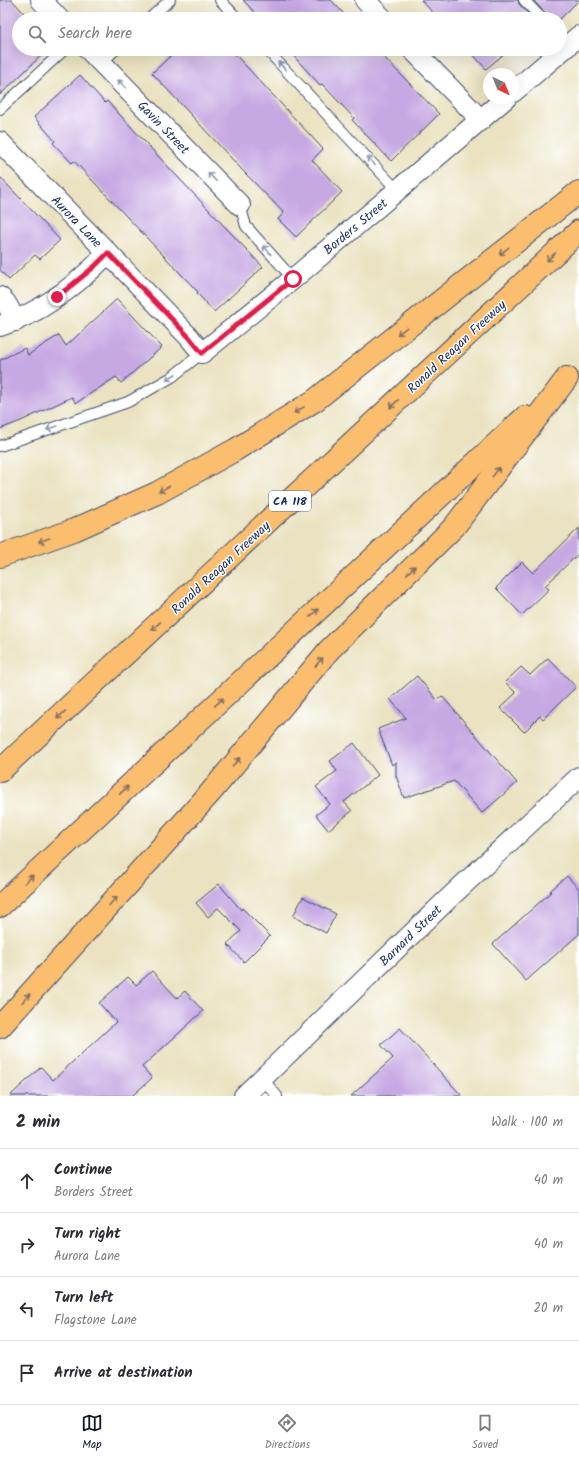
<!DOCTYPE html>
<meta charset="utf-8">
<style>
body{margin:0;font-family:Kalam,sans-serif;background:#f7f7f7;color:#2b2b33}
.compass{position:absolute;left:483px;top:68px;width:36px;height:36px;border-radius:50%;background:#fff;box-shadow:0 4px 16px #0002;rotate:137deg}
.stop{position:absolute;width:12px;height:12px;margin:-9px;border:3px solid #e11d48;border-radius:50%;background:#fff}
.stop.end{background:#e11d48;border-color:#fff;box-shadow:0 1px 4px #0008}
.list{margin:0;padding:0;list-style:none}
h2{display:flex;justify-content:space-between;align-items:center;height:52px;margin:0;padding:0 16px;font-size:17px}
h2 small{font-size:13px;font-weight:400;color:#7c7c81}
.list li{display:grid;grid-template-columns:26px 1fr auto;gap:12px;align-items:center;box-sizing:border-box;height:64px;padding:0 16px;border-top:1px solid #e1e1e2}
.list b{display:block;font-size:15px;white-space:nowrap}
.list p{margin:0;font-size:13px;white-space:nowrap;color:#7c7c81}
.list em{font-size:13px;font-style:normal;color:#7c7c81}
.icon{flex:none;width:22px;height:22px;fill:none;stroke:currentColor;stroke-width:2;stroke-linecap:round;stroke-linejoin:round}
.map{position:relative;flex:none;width:579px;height:1096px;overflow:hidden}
.search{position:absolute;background:#fff;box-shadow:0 4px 16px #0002;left:12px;right:12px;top:12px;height:44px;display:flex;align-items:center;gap:10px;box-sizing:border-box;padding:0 14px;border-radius:22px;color:#7c7c81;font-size:15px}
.sheet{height:308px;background:#fff}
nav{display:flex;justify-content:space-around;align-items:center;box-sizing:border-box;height:56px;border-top:1px solid #e1e1e2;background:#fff;font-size:11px;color:#7c7c81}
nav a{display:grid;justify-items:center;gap:2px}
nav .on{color:#111827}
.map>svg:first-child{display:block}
.building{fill:#c6a8e3}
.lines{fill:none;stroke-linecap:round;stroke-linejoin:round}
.lane-casing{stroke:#3a4a6d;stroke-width:12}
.street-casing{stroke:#3a4a6d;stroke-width:22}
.highway-casing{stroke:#3a4a6d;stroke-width:24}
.lane{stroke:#fff;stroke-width:10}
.street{stroke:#fff;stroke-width:20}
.highway{stroke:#fbbd6e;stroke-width:22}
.oneway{stroke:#8d97ae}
.oneway2{stroke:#806f65}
.route{stroke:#e11d48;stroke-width:5}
.labels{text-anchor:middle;stroke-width:3;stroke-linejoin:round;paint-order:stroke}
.shield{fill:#fff;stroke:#5f6d8e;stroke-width:1}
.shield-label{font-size:12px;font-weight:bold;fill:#1b2f5e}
.street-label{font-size:13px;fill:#1b2f5e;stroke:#fff}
</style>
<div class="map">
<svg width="579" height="1096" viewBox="0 0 579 1096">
<rect width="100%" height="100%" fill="#fff"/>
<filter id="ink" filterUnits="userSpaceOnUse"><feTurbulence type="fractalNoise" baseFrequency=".025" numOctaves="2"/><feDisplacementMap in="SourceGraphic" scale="8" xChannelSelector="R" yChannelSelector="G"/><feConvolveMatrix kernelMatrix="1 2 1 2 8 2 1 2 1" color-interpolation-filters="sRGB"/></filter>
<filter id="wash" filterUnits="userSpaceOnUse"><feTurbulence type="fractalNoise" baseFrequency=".012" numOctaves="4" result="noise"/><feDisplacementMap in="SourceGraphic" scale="16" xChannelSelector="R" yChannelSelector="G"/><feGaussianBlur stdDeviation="0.9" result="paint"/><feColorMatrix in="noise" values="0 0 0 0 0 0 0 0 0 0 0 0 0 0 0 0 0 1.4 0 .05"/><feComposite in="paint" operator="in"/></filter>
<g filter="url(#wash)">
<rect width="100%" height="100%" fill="#eae2c0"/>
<g id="blocks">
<g class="building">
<polygon points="0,0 12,0 29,19 19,19 19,49 48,49 0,95"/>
<polygon points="243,0 331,0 345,15 341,19 261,19"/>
<polygon points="421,0 518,0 519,4 533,19 439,19"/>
<polygon points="533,0 579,0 560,19 548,19 547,15"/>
<polygon points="178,49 230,49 323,149 312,160 342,192 296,237 278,219 284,213 245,173 152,73"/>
<polygon points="287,49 376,49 439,114 391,161 352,120 354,118 322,84 320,85"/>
<polygon points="470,49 510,49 486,69 469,50"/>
<polygon points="80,75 105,103 107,101 173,172 263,267 214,312 197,293 198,292 74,161 72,163 53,143 55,141 34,117"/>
<polygon points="0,177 60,240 40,259 35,255 9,280 0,270"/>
<polygon points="117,299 162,347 121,383 116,377 76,403 72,397 21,421 0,429 0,360 25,348 28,355 59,335 66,346"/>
<polygon points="579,528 579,553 545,586 549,589 522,615 496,588 522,562 533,573"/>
<polygon points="548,658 576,687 543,719 540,716 524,732 500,708 516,693 505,682 521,667 530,675"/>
<polygon points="417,676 437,700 442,696 517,783 482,813 454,781 404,798 396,776 396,762 392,765 378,729 406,718 390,699"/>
<polygon points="354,743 378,775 344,802 352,811 328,830 316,815 330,804 316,787 337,771 330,761"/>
<polygon points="567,876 579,889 579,934 526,981 493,944 551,892 550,891"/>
<polygon points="219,884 241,910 242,908 270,936 244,962 227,944 241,931 218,908 208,917 196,903"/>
<polygon points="303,897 336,914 326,933 293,916"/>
<polygon points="152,971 177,998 185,991 203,1011 142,1067 152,1078 132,1096 10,1096 41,1067 53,1080 116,1022 99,1003 128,977 136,985"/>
<polygon points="400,1028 462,1096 351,1096 393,1058 381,1045"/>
</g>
</g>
</g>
<g filter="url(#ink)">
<use href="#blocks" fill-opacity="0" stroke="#3a4a6d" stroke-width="1"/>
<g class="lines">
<g class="lane-casing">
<g id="lane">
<polyline points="220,0 238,19"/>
<polyline points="524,0 542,19"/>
<polyline points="149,19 170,0"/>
<polyline points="266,49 397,190"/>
<polyline points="101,63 116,49"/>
<polyline points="0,109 65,49"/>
<polyline points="240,205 246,226 293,279"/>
<polyline points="0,446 128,402 172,377 202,353"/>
<polyline points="263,1079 277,1096"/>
</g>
</g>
<g class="street-casing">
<g id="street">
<polyline points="41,0 59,19"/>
<polyline points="365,0 383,19"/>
<polyline points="88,49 240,205"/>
<polyline points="412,49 481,120"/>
<polyline points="513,92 579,36"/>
<polyline points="0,142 108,253 189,337 202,353 293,279 506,98"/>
<polyline points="0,297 6,303 16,321"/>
<path d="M0 326C41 313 78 284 108 253"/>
<polyline points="244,1096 449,898 579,777"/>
</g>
</g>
<g class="highway-casing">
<g id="highway">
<polyline points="0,556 74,530 157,493 235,450 314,401 579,192"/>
<polyline points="0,771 579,231"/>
<polyline points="0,906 525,417"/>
<polyline points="0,1027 211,792 329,650 454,527 567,378"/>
</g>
</g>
<use href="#lane" class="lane"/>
<use href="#street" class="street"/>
<use href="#highway" class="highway"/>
</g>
<defs><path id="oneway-shaft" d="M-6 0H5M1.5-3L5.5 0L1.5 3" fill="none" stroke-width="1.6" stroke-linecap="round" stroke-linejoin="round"/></defs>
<g class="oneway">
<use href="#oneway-shaft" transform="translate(282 66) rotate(-133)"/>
<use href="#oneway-shaft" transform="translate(122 84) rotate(-134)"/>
<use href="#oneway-shaft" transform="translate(371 161) rotate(-133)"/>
<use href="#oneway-shaft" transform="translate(212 177) rotate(-134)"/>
<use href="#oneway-shaft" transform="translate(267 250) rotate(-132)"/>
<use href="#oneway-shaft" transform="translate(171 377) rotate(147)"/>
<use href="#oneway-shaft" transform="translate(52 428) rotate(161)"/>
</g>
<g class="oneway2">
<use href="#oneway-shaft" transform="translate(504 251) rotate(142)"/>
<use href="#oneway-shaft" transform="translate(551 257) rotate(137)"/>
<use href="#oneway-shaft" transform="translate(402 331) rotate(142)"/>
<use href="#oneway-shaft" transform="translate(394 404) rotate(137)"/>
<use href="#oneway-shaft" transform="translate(299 410) rotate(148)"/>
<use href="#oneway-shaft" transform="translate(496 472) rotate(-53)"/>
<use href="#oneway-shaft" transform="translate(164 489) rotate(151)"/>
<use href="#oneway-shaft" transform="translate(44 540) rotate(160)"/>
<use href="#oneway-shaft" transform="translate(411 570) rotate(-45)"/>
<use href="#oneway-shaft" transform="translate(314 613) rotate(-43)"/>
<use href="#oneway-shaft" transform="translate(156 626) rotate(137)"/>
<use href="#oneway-shaft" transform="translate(319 662) rotate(-50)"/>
<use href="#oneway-shaft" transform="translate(219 702) rotate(-43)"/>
<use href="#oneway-shaft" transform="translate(61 715) rotate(137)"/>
<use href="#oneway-shaft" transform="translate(236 762) rotate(-50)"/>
<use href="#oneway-shaft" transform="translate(124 790) rotate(-43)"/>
<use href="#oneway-shaft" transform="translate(29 879) rotate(-43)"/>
<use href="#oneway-shaft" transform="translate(113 901) rotate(-48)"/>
<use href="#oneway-shaft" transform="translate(26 998) rotate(-48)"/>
</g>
</g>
<g class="lines" filter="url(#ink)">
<polyline class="route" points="57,297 94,267 108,253 189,337 202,353 293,279"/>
</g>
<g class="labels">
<rect class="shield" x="269" y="491" width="42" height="20" rx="3"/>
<g class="shield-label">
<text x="290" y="505">CA 118</text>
</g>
<g class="street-label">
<text transform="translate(164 127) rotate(46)" y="5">Gavin Street</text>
<text transform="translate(77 221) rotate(46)" y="5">Aurora Lane</text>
<text transform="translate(355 226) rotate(-40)" y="5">Borders Street</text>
<text transform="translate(456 346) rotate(-43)" y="5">Ronald Reagan Freeway</text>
<text transform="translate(220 567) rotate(-43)" y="5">Ronald Reagan Freeway</text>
<text transform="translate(410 935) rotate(-44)" y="5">Barnard Street</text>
</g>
</g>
</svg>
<svg class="compass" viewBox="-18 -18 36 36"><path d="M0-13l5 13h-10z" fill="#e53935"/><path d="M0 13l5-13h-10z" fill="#7c7c81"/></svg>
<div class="stop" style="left:293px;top:279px"></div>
<div class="stop end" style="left:57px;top:297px"></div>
<div class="search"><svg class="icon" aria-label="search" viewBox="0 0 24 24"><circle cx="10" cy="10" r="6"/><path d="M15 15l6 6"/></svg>Search here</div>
</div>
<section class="sheet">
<h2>2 min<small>Walk · 100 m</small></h2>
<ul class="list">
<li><svg class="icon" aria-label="ahead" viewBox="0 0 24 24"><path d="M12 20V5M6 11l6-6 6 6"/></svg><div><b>Continue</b><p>Borders Street</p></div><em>40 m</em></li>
<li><svg class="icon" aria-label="right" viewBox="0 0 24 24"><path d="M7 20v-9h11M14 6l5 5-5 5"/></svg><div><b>Turn right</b><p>Aurora Lane</p></div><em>40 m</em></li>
<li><svg class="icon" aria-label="left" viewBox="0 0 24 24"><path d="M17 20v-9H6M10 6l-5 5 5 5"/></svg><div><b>Turn left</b><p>Flagstone Lane</p></div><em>20 m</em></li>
<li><svg class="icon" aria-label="arrive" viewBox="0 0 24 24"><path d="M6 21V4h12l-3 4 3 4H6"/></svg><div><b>Arrive at destination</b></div></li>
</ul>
</section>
<nav>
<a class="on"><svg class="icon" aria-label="map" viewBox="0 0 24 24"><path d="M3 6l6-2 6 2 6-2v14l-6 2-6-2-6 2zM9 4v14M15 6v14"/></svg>Map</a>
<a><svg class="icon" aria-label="directions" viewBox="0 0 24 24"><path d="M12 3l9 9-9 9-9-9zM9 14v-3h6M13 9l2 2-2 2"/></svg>Directions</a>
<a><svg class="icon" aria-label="saved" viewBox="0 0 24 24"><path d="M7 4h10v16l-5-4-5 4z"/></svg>Saved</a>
</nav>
